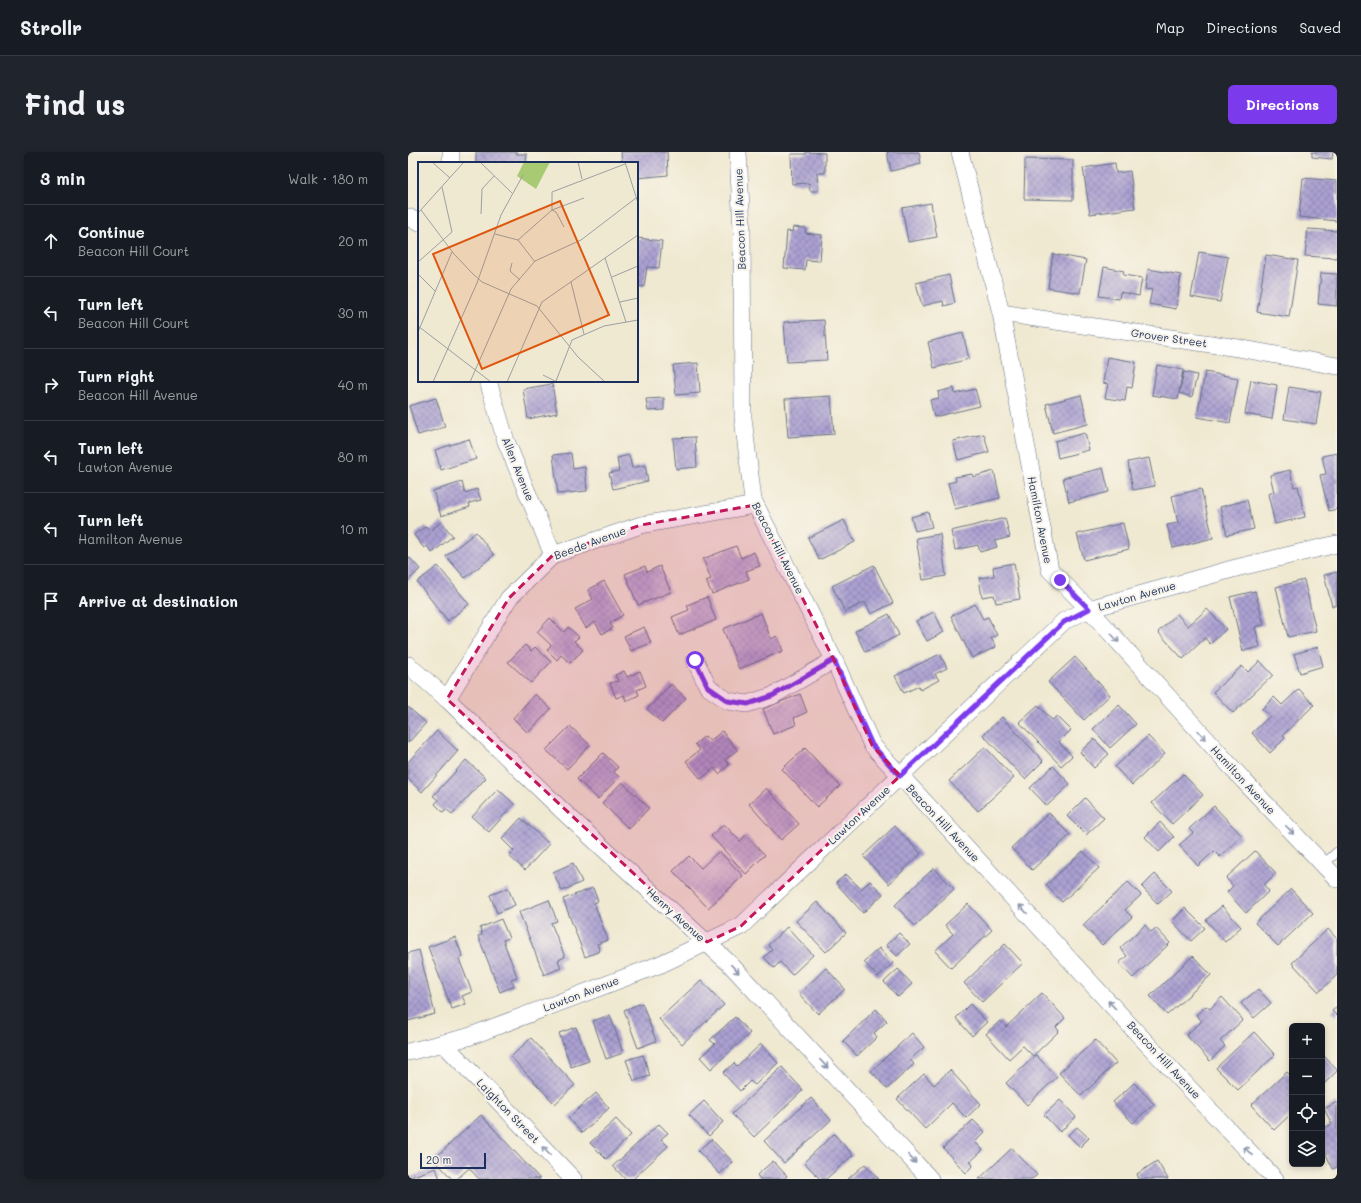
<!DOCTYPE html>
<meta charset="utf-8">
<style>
body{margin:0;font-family:Mali,sans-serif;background:#20242c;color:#f1f3f6}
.controls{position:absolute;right:12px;bottom:12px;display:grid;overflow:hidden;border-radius:6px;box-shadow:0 2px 6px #0003}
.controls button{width:36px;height:36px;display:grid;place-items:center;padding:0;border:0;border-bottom:1px solid #363941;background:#171b24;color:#f1f3f6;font:20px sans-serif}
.scale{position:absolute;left:12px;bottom:10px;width:66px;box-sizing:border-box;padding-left:4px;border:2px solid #1b2f5e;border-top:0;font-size:11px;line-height:14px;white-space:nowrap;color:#1b2f5e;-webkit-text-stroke:3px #f7f3e8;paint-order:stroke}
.stop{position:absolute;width:12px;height:12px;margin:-9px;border:3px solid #7c3aed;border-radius:50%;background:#fff}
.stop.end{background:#7c3aed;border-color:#fff;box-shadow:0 1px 4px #0008}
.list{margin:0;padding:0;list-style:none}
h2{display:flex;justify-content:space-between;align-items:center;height:52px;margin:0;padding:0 16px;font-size:17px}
h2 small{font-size:13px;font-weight:400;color:#9ea1a6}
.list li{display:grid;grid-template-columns:26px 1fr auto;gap:12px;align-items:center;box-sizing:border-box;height:72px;padding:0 16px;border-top:1px solid #363941}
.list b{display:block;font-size:15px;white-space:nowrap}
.list p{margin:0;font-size:13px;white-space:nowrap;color:#9ea1a6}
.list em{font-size:13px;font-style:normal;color:#9ea1a6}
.icon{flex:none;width:22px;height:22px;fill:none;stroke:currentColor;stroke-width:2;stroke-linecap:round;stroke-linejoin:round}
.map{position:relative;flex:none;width:929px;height:1027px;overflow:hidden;border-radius:6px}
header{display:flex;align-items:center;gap:24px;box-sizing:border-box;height:56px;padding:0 20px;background:#171b24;border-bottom:1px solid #363941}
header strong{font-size:19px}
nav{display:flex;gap:22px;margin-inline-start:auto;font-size:14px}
.intro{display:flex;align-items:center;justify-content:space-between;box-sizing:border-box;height:96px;padding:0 24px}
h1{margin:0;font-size:28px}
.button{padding:10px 18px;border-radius:6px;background:#7c3aed;color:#fff;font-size:14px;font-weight:700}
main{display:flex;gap:24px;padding:0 24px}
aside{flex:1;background:#171b24;border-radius:6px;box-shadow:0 2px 6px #0003}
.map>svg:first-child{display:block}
.building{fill:url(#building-cross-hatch)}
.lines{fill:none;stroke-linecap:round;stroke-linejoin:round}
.service-casing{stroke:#667086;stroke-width:10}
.minor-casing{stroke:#667086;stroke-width:18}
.service{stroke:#fff;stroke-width:9}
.minor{stroke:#fff;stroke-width:17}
.oneway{stroke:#8d97ae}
.route{stroke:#7c3aed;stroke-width:5}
.marked{fill:#c2185b;fill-opacity:0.2;stroke:#c2185b;stroke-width:3;stroke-dasharray:8 5;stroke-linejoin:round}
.labels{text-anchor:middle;stroke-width:4;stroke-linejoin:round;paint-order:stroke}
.street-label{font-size:11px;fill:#1b2f5e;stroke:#f7f3e8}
.inset-road{fill:none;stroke:#9b9fa3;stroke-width:1}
.view{fill:#de5710;fill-opacity:0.15;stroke:#de5710;stroke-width:2}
.inset-edge{fill:none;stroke:#1b2f5e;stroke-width:2}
</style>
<header>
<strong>Strollr</strong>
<nav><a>Map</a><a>Directions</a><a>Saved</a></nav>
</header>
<div class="intro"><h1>Find us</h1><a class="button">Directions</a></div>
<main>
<aside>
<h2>3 min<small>Walk · 180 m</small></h2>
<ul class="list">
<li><svg class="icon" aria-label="ahead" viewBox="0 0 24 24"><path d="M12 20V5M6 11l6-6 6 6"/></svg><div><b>Continue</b><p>Beacon Hill Court</p></div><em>20 m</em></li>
<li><svg class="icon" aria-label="left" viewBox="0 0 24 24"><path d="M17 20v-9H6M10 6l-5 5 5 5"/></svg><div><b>Turn left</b><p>Beacon Hill Court</p></div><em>30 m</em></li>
<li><svg class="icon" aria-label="right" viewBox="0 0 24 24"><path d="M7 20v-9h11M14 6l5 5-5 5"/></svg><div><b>Turn right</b><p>Beacon Hill Avenue</p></div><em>40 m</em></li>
<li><svg class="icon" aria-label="left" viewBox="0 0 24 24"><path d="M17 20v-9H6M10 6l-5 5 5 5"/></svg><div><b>Turn left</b><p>Lawton Avenue</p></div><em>80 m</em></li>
<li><svg class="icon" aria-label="left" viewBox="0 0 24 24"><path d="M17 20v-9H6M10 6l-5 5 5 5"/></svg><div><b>Turn left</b><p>Hamilton Avenue</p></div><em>10 m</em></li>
<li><svg class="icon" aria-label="arrive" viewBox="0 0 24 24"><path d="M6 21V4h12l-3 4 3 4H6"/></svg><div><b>Arrive at destination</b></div></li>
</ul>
</aside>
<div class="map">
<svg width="929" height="1027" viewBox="0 0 929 1027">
<defs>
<pattern id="building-cross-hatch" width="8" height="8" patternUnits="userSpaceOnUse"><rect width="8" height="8" fill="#aba0d1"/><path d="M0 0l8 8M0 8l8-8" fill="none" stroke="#8a83ad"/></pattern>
</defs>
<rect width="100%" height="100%" fill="#f7f3e8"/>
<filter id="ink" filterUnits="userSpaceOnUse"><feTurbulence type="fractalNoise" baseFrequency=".025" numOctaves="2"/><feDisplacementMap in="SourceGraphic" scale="8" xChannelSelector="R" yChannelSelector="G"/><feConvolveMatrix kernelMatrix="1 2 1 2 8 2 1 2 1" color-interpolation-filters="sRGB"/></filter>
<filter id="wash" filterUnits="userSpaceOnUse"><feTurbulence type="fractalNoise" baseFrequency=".012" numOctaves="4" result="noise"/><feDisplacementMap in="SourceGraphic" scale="16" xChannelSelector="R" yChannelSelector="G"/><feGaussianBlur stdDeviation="0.9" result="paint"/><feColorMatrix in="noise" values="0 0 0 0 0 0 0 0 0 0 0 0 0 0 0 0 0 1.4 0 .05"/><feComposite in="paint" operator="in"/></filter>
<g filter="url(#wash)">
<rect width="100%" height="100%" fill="#f0e9d1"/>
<g id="blocks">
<g class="building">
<polygon points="68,0 109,0 109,2 119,2 118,11 68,11"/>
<polygon points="213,0 259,0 260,23 229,26 229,11 214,11"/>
<polygon points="398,0 417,1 417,21 409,21 410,39 402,39 401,31 384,32 383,2 398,2"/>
<polygon points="479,0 511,0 513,12 483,19"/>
<polygon points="904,0 925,0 924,7 904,5"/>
<polygon points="617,7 665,8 665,48 616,47"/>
<polygon points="707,11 708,21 722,19 727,56 682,62 675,16"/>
<polygon points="895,26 929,29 929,69 891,65"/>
<polygon points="523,51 529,85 500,90 494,56"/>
<polygon points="385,75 398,76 397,81 414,83 412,109 398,108 397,118 376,116 379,79 384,80"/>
<polygon points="900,77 929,79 929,106 897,104"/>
<polygon points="229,86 254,89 251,116 239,115 236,135 229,134"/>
<polygon points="791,100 820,105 812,150 783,145"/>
<polygon points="645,102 678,108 672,141 640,136"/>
<polygon points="858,103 890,108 881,165 849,160"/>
<polygon points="696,115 716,119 715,123 734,126 731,144 712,140 711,147 691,144"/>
<polygon points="740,117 773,123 768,157 741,152 744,138 737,137"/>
<polygon points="913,121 929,122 929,154 910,152"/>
<polygon points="541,123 547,151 536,154 535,149 514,154 508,131"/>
<polygon points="416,168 419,208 379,210 376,170"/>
<polygon points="555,181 561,207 526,216 520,190"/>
<polygon points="699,205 728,210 724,236 719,235 717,249 697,246 700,232 695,231"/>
<polygon points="290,211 292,241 268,243 265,213"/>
<polygon points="749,213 775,218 770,247 744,243"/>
<polygon points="776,220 789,223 784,245 771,241"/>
<polygon points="797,220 830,226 822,271 789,265"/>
<polygon points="843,228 869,233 864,267 837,262"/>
<polygon points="144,232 149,261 120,267 115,237"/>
<polygon points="881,235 913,240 908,272 876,267"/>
<polygon points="546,236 547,242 567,237 572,254 526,265 522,248 531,246 530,240"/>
<polygon points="673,243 680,272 645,281 638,252"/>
<polygon points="423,244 426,282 380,285 377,247"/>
<polygon points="28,246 37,275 10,283 1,254"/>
<polygon points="256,246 256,258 240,259 238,247"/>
<polygon points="677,281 681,298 650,306 647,289"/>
<polygon points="576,282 581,300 550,308 545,289"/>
<polygon points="287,285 289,315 268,317 265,286"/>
<polygon points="61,287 68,307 33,318 27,298"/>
<polygon points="163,301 165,317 177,315 179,339 150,342 145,303"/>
<polygon points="929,301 929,357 921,359 912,323 918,322 914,304"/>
<polygon points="221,303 224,316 237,313 240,329 205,337 201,321 211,319 209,306"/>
<polygon points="741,306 747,334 725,338 720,310"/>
<polygon points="695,316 701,340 661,350 655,326"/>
<polygon points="882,318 886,335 890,334 897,365 867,372 860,342 866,340 862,323"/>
<polygon points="586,319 592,346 547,357 540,331 548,329 547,325 564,322 565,325"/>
<polygon points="54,330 57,341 69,337 73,348 61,351 62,355 33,364 25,339"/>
<polygon points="793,337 805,386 765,396 759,373 770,371 764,344"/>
<polygon points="839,348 846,377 819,383 812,355"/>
<polygon points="520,360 524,375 507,379 503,365"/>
<polygon points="597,366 602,385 587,389 589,395 572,400 570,393 547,398 543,379"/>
<polygon points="436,368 447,390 411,408 400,386"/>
<polygon points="33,370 45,384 24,401 19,394 16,396 6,383 18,374 22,379"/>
<polygon points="715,371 721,397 676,408 669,382"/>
<polygon points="68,380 86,403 57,426 38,404"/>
<polygon points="532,382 538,424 515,428 508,386"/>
<polygon points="328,394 333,406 346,400 352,414 338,419 341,427 304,442 298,429 303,427 295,407"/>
<polygon points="0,404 12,417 0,429"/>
<polygon points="606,411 612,447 588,451 586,443 574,445 571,426 586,424 585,415"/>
<polygon points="466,413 485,451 463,462 457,450 437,460 424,434"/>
<polygon points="30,414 61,452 40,469 9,430"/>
<polygon points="237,414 239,420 252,414 263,440 230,453 217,422"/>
<polygon points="929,420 929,453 924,454 916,423"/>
<polygon points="896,428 908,479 880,485 868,435"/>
<polygon points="196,429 215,463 202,471 205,476 194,482 187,470 178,476 167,457 185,447 180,438"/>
<polygon points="847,439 856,473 847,475 852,495 835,499 822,445"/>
<polygon points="299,445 308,468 271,483 264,465 281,458 279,453"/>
<polygon points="567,452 575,467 580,465 589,483 583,486 588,495 564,506 543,464"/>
<polygon points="799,457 818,477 802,492 797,486 775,507 750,480 769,462 780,474"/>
<polygon points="526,460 536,480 519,489 508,469"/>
<polygon points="353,461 363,487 369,484 375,499 331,517 315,477"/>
<polygon points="481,462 491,483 457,500 447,479"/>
<polygon points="142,466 156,480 160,475 171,485 166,489 175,498 162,511 153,503 149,508 139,498 143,493 129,480"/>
<polygon points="236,475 243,491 223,499 216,484"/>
<polygon points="117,493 123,499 127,495 143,510 123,531 100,510"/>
<polygon points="910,495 915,514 892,521 886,502"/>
<polygon points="532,502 539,516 527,522 531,528 512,538 511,534 496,541 487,524"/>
<polygon points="667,505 702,543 676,568 640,530"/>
<polygon points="852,509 865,523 825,561 805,540 834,514 840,520"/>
<polygon points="216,519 219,525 232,519 238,534 229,538 231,543 218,549 216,543 208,546 202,531 210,529 207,523"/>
<polygon points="263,532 278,546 254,571 239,557"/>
<polygon points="891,537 906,553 875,583 877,586 862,601 844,581 862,564 854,557 866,545 874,553"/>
<polygon points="127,542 143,557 120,581 105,566"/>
<polygon points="392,542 399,560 386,566 388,573 365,582 355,557"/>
<polygon points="630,553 644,568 649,564 663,578 651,590 664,604 653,614 611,570"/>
<polygon points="711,553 728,572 702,596 685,577"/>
<polygon points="0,555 18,571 0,591"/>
<polygon points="594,565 635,609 617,627 575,583"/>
<polygon points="162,574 182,593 159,617 138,598"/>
<polygon points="29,579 50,599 14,640 0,627 0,610"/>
<polygon points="314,579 329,598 317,608 321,613 311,622 306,616 293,627 278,609 292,598 287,592 297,584 302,589"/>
<polygon points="740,584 757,602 724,633 707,615"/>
<polygon points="686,587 701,602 686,616 672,600"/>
<polygon points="577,595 606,626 570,659 541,629"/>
<polygon points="397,596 432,634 409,655 374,617"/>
<polygon points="195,601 210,615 206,620 211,625 190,647 169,627"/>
<polygon points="58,608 78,626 44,662 38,657 35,660 27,652 30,648 25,644"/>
<polygon points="645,614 662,632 639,654 622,636"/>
<polygon points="775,622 795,643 764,672 744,651"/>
<polygon points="214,630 241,656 221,677 194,651"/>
<polygon points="358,636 391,672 373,688 341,652"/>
<polygon points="90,637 106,652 81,680 64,665"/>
<polygon points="677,646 696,666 678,683 659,664"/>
<polygon points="806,654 834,684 812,705 806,699 790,714 771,693 785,681 781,677"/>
<polygon points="641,661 662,683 624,718 603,696"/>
<polygon points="113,666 141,692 117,718 101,704 106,699 94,687"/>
<polygon points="752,670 766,685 751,700 737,685"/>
<polygon points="316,672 332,689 338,683 357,703 338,722 303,684"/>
<polygon points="487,674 513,702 481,732 455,704"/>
<polygon points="311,699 335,724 300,756 265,719 281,704 293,716"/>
<polygon points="675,699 691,716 654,750 638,733"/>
<polygon points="847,699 868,721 856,733 861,739 838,761 819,740 825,734 818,726"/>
<polygon points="165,711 174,730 154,739 145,720"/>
<polygon points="526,716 546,737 507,774 487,753"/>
<polygon points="438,722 453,737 462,729 475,742 455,761 428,731"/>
<polygon points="747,722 764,739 750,752 734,735"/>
<polygon points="720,730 733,743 717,758 724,765 694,793 675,773"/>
<polygon points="100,736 107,753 89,761 82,743"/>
<polygon points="185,736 190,749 186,751 200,788 189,792 192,799 177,805 155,747"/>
<polygon points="883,737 905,761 870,794 847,771"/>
<polygon points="141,748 149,769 143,771 157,805 150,808 153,816 136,823 111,760"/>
<polygon points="409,750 438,781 418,800 388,769"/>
<polygon points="560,752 584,778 543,816 527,799 545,782 537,773"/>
<polygon points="814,754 833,775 817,790 798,768"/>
<polygon points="777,756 797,776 783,789 764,769"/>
<polygon points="93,767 101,786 95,788 109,825 103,827 106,834 92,840 70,784 74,783 72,776"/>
<polygon points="737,773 743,780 748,776 762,791 725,826 711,811 719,804 712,796"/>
<polygon points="379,775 405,803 384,823 372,810 366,816 356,805 364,798 360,793"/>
<polygon points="920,777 929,787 929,823 911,840 884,811"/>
<polygon points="491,781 502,792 489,804 478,793"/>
<polygon points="47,785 55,805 51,807 64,840 54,844 58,852 44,857 20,795"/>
<polygon points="597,792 615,811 574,850 556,831"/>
<polygon points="471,796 485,811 470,825 456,810"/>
<polygon points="11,798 27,862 0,869 0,801"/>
<polygon points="785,804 803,823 759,863 742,844"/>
<polygon points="418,816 437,837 410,862 391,842"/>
<polygon points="490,817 504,832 490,845 476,830"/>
<polygon points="293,828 316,853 274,892 251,867"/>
<polygon points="850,837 863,851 846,866 833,851"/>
<polygon points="634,841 657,866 648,875 651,879 625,904 615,894 601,907 578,882 592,869 598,875"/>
<polygon points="814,845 835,868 812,889 817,894 802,909 778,883 794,869 788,863 798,854 802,857"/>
<polygon points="234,851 248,889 230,896 216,858"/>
<polygon points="562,852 579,870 564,884 548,866"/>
<polygon points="929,855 929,864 924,859"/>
<polygon points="468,857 479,869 466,881 469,885 449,904 435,889"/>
<polygon points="202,863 215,901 198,907 185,869"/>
<polygon points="327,865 342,881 303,917 292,905 307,892 302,888"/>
<polygon points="168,875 181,909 163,915 151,881"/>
<polygon points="846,880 867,903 830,938 808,916"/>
<polygon points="504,881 516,895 502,908 506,912 479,937 463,919"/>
<polygon points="123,886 167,933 147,952 103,905"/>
<polygon points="687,888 708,911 673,944 651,921"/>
<polygon points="353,892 370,911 347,933 342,929 332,939 315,921 326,911 329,914"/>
<polygon points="235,903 242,924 226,929 218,908"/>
<polygon points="628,903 649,925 619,953 598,931"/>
<polygon points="916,904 929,918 929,919 914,934 914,906"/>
<polygon points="374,915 395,938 346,985 324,962"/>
<polygon points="542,918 573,952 558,966 544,951 517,977 489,947 516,922 526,933"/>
<polygon points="879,920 884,925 884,961 866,978 843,953"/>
<polygon points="726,931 746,952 725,971 705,950"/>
<polygon points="188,941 201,956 174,981 160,966"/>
<polygon points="403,946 423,968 376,1011 356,989"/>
<polygon points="652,948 668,965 652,980 636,963"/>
<polygon points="296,949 315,970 301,984 281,963"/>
<polygon points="929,950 929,1015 925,1017 914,994 914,977 924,972 916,957"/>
<polygon points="73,963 132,1027 71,1027 61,1016 49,1027 44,1027 26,1007"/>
<polygon points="208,967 223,983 198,1007 182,991"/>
<polygon points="565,968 577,980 567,990 575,998 562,1010 565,1013 558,1021 535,996"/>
<polygon points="251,972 260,981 253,987 260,994 225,1027 217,1027 205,1014"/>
<polygon points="669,975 681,986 672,995 660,983"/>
<polygon points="426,982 445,1003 418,1027 412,1027 396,1010"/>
<polygon points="303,987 325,1010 312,1022 290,999"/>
<polygon points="604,996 629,1023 624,1027 571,1027"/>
<polygon points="365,1009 379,1024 376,1027 352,1027 349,1023"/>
<polygon points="749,1009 760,1027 731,1027 729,1022"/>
<polygon points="457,1012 471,1027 440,1027"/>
<polygon points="28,1016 32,1027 0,1027 0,1026"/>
</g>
</g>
</g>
<g filter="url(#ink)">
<use href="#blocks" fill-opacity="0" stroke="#667086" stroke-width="1"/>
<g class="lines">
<g class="service-casing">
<polyline id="service" points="915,713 929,700"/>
</g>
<g class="minor-casing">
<g id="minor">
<polyline points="330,0 334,77 335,266 345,348 426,508 464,593 730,882 867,1027"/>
<polyline points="552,0 593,161 642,418 681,457 836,629 929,727"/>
<polyline points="43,11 43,0"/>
<polyline points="0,65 11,71"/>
<polyline points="593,161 830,196 929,214"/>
<polyline points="80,229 98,289 145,403"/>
<polyline points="287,508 300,535 320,549 339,552 364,544 426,508"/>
<polyline points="0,513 39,547 159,663 322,812 522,1027"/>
<polyline points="39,547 101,446 145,403 233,373 347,353"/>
<polyline points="35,891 165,1027"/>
<polyline points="0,900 60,885 253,812 333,774 656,469 681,457 828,416 929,392"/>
</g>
</g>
<use href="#service" class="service"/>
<use href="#minor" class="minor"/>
</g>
<defs><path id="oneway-shaft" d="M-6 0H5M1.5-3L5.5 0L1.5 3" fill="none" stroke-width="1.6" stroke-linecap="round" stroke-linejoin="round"/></defs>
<g class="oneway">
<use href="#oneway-shaft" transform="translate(707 486) rotate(48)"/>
<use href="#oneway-shaft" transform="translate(794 583) rotate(48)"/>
<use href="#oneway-shaft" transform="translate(882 678) rotate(46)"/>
<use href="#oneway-shaft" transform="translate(615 757) rotate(-133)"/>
<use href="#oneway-shaft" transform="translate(327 817) rotate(47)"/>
<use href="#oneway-shaft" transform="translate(704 853) rotate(-133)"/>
<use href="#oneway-shaft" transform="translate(416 912) rotate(47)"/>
<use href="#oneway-shaft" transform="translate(138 999) rotate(-134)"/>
<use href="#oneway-shaft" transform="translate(840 999) rotate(-133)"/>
<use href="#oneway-shaft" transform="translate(504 1007) rotate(47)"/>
</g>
</g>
<g class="lines" filter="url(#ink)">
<polyline class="route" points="287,508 300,535 320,549 340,552 364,544 426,508 464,593 492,624 656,470 681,457 652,428"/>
</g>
<path class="marked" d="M347 353 426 508 464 593 492 624 333 774 299 790 39 547 101 446 145 403 233 373Z"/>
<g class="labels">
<g class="street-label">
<text transform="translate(332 67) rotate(-92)" y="4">Beacon Hill Avenue</text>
<text transform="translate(761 186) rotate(8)" y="4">Grover Street</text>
<text transform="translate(110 317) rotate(68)" y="4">Allen Avenue</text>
<text transform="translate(632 368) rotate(79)" y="4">Hamilton Avenue</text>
<text transform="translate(182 391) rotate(-20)" y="4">Beede Avenue</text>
<text transform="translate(370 396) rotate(63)" y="4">Beacon Hill Avenue</text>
<text transform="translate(729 444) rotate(-16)" y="4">Lawton Avenue</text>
<text transform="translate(835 628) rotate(47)" y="4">Hamilton Avenue</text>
<text transform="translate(451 663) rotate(-43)" y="4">Lawton Avenue</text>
<text transform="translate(535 671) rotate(47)" y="4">Beacon Hill Avenue</text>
<text transform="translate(268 763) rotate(42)" y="4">Henry Avenue</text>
<text transform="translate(173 842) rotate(-21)" y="4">Lawton Avenue</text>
<text transform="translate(756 908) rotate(47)" y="4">Beacon Hill Avenue</text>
<text transform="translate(100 959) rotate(46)" y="4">Laighton Street</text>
</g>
</g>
<g transform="translate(10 10)">
<rect width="220" height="220" fill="#f0e9d1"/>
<path d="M106 0H132L118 27 99 14Z" fill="#a8ca73"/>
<path class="inset-road" d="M14 0 32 16M62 0 94 31M160 0 164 17M207 0 220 41M3 48 36 92 55 112 64 120 119 144 160 195 187 220M134 48 166 36M134 48 138 50 146 65M0 51 46 0M63 52 64 27 76 14M77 72 100 78 117 100M100 78 134 48V30L207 2M187 96 208 160M0 100 34 70 24 25M94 101 92 109 102 118M0 112 17 129M194 115 220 104M153 120 166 172M202 140 220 136M0 164 73 220M0 170 34 90M125 213 139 220M138 219 154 178 186 164 220 158M15 220 59 121 83 53 105 13M52 220 93 127 117 99 163 78 218 36M89 220 124 140 220 73"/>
<path class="view" d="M142 39 191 153 64 207 15 92Z"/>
<rect width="220" height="220" class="inset-edge"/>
</g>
</svg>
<div class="controls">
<button>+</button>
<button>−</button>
<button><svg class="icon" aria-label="locate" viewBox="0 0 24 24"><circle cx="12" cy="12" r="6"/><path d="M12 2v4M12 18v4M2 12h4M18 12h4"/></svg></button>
<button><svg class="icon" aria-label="layers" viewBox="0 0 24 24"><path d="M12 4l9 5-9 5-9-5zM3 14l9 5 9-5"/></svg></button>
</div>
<div class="scale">20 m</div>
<div class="stop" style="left:287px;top:508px"></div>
<div class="stop end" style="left:652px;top:428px"></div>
</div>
</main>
